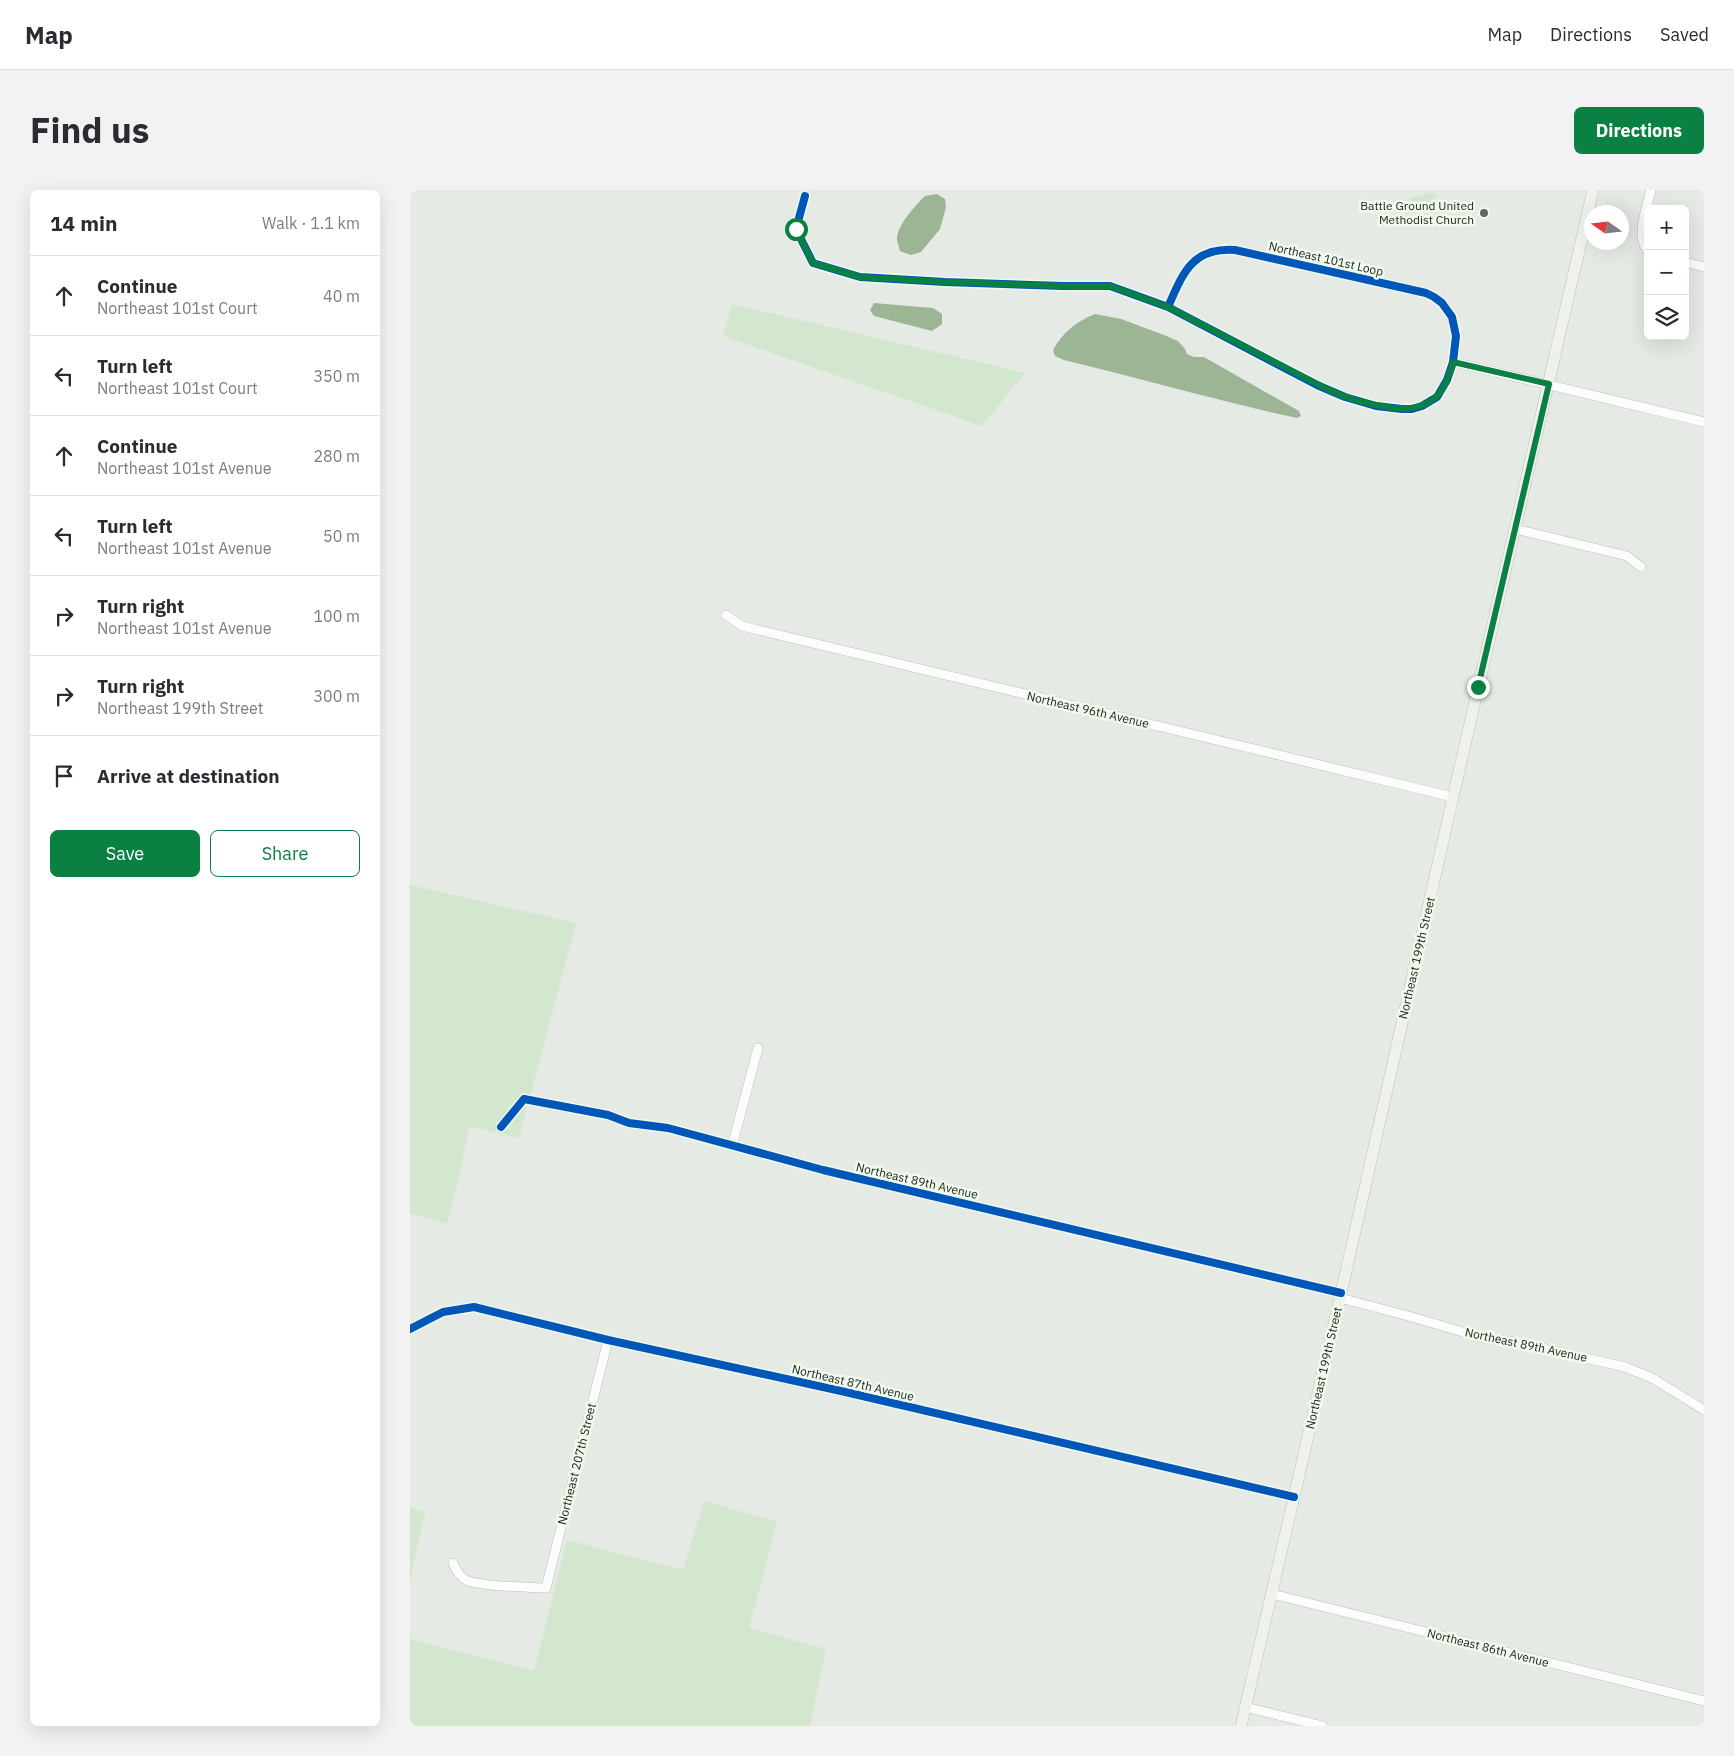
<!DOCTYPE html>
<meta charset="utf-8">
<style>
body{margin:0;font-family:"IBM Plex Sans",sans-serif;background:#f2f2f3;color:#2b2b33}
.controls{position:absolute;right:15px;top:15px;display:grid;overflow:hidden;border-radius:8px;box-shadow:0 5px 20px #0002}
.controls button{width:45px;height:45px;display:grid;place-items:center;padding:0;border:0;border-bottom:1px solid #e1e1e2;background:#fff;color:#2b2b33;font:25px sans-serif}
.compass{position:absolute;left:1174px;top:15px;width:45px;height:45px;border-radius:50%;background:#fff;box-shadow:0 5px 20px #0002;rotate:284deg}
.stop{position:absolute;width:15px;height:15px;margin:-11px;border:4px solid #0b8043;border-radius:50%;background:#fff}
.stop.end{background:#0b8043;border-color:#fff;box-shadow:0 1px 5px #0008}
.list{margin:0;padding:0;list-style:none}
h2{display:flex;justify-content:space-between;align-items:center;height:65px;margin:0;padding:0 20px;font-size:21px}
h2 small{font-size:16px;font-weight:400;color:#7c7c81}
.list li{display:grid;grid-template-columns:32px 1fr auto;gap:15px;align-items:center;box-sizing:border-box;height:80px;padding:0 20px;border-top:1px solid #e1e1e2}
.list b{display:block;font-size:19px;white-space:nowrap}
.list p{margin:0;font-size:16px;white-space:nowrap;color:#7c7c81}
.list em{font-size:16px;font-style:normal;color:#7c7c81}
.actions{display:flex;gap:10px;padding:15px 20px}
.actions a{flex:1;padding:11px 0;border:1px solid #0b8043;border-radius:8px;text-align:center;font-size:18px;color:#0b8043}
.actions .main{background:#0b8043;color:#fff}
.icon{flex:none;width:28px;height:28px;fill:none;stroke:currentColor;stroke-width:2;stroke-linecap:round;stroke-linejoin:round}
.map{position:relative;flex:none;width:1294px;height:1536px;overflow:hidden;border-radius:8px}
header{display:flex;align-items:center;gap:30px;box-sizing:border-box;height:70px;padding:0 25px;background:#fff;border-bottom:1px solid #e1e1e2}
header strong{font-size:24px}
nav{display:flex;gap:28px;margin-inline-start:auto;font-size:18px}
.intro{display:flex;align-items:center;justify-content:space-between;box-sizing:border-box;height:120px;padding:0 30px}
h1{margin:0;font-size:35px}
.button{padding:12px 22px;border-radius:8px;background:#0b8043;color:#fff;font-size:18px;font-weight:700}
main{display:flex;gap:30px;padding:0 30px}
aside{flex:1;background:#fff;border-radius:8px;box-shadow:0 5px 20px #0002}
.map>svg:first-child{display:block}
.green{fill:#d2e7cd}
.water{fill:#9cb695}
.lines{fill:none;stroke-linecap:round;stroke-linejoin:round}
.minor-casing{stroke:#bcc0bb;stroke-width:10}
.secondary-casing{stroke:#bcc0bb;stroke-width:12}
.minor{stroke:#fbfcfb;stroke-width:9}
.secondary{stroke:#eef1ec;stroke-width:11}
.cycleway-casing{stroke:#f0fbed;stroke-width:11}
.cycleway{stroke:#0057b8;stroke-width:8}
.route{stroke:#0b8043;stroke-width:6}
.poi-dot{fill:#636762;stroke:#f0fbed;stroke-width:2}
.labels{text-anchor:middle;stroke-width:5;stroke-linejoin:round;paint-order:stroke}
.poi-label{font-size:12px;fill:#1d211c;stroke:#f0fbed;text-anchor:end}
.street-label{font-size:12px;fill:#1d211c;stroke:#f0fbed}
</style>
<header>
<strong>Map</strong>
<nav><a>Map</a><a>Directions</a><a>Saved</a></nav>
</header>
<div class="intro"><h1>Find us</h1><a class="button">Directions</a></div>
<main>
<aside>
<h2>14 min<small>Walk · 1.1 km</small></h2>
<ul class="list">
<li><svg class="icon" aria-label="ahead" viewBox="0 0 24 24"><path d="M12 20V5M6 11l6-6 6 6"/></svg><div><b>Continue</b><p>Northeast 101st Court</p></div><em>40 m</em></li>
<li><svg class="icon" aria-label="left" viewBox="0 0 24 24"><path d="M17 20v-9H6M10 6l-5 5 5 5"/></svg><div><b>Turn left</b><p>Northeast 101st Court</p></div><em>350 m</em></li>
<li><svg class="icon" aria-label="ahead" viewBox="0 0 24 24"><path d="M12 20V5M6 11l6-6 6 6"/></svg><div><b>Continue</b><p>Northeast 101st Avenue</p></div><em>280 m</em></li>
<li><svg class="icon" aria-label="left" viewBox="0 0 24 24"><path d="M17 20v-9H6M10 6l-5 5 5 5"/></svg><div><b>Turn left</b><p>Northeast 101st Avenue</p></div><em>50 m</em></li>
<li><svg class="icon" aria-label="right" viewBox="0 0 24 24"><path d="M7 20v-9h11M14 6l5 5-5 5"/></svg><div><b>Turn right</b><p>Northeast 101st Avenue</p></div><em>100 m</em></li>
<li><svg class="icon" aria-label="right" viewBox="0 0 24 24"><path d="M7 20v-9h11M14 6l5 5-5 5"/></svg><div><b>Turn right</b><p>Northeast 199th Street</p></div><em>300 m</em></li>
<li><svg class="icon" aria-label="arrive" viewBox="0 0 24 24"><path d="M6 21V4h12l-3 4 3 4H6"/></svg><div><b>Arrive at destination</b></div></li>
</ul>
<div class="actions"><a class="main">Save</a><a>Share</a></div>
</aside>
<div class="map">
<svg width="1294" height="1536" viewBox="0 0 1294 1536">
<rect width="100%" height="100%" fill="#e5eae4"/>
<g class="green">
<polygon points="1024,2 1027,13 1005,20 1004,18 1000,8"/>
<polygon points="322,114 615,183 572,236 313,146"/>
<polygon points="0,695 166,733 109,948 59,936 49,987 37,1034 0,1023"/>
<polygon points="294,1311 367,1332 339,1438 416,1459 400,1536 0,1536 0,1449 124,1481 157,1350 273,1380"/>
<polygon points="0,1318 15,1322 0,1390"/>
</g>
<g class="water">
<path d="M527 4 535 9 536 17 530 39 511 62 501 65 490 61C489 57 487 52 487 49 487 35 506 15 515 6Z"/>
<polygon points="464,113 523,118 532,124 532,134 522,141 464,126 460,120"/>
<path d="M685 124 711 129 754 145 768 151 775 159 777 164 784 167H794L889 221 891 226 887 228C809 211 732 189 654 170L645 166 643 160C652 143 667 131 685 124Z"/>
</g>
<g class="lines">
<g class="minor-casing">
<g id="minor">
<path d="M395 6 386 39 403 73 450 87 535 92 653 96H700L758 117 907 195 935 207 966 216 992 219H1002L1012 216 1027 207 1037 190 1043 172 1046 146 1042 127 1032 113 1024 107 1016 103 825 60C782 57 773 83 758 117"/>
<path d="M1238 61C1225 46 1237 17 1241 0"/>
<polyline points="1275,72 1294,77"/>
<polyline points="1043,172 1294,232"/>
<polyline points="1105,339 1217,366 1231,377"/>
<polyline points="316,425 332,436 1043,607"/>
<polyline points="91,937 114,909 198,925 219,933 258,938 413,980 931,1103"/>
<polyline points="322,956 348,858"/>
<polyline points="930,1108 1002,1127 1073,1148 1106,1152 1215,1177 1242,1188 1294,1220"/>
<polyline points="0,1139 33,1122 64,1117 198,1150 431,1201 884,1307"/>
<path d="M43 1373C46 1380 50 1388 58 1391 76 1397 116 1397 136 1398L198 1150"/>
<polyline points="862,1404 1294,1511"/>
<polyline points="835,1517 913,1536"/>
</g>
</g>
<g class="secondary-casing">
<polyline id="secondary" points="831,1536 930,1108 1043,607 1183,0"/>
</g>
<use href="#minor" class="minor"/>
<use href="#secondary" class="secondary"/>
<g class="cycleway-casing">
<g id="cycleway">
<path d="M395 6 386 39 403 73 450 87 535 92 653 96H700L758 117 907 195 935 207 966 216 992 219H1002L1012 216 1027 207 1037 190 1043 172 1046 146 1042 127 1032 113 1024 107 1016 103 825 60C782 57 773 83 758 117"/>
<polyline points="91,937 114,909 198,925 219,933 258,938 413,980 931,1103"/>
<polyline points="0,1139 33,1122 64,1117 198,1150 431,1201 884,1307"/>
</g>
</g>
<use href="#cycleway" class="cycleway"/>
</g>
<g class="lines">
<path class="route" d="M386 39 403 73 450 87 535 92 653 96H700L758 117 921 201C939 209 957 214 977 217 1015 223 1034 210 1043 172L1139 194 1068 497"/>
</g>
<circle class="poi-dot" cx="1074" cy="23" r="5"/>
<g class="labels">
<g class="poi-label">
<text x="1064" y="20">Battle Ground United<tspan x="1064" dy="14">Methodist Church</tspan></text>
</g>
<g class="street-label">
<text transform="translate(916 69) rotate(13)" y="4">Northeast 101st Loop</text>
<text transform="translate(678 520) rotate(13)" y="4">Northeast 96th Avenue</text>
<text transform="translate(1007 768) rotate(-77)" y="4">Northeast 199th Street</text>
<text transform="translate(507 991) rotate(13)" y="4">Northeast 89th Avenue</text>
<text transform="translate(1116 1155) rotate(12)" y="4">Northeast 89th Avenue</text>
<text transform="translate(914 1178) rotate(-77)" y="4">Northeast 199th Street</text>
<text transform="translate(443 1193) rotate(13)" y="4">Northeast 87th Avenue</text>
<text transform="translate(167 1274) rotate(-76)" y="4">Northeast 207th Street</text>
<text transform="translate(1078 1458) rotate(14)" y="4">Northeast 86th Avenue</text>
</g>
</g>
</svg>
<div class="controls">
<button>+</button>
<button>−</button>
<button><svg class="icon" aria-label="layers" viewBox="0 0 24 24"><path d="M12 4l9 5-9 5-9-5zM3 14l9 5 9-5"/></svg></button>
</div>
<svg class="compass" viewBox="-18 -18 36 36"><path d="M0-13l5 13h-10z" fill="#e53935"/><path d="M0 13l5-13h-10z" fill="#7c7c81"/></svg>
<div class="stop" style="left:386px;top:39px"></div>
<div class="stop end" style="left:1068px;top:497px"></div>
</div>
</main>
